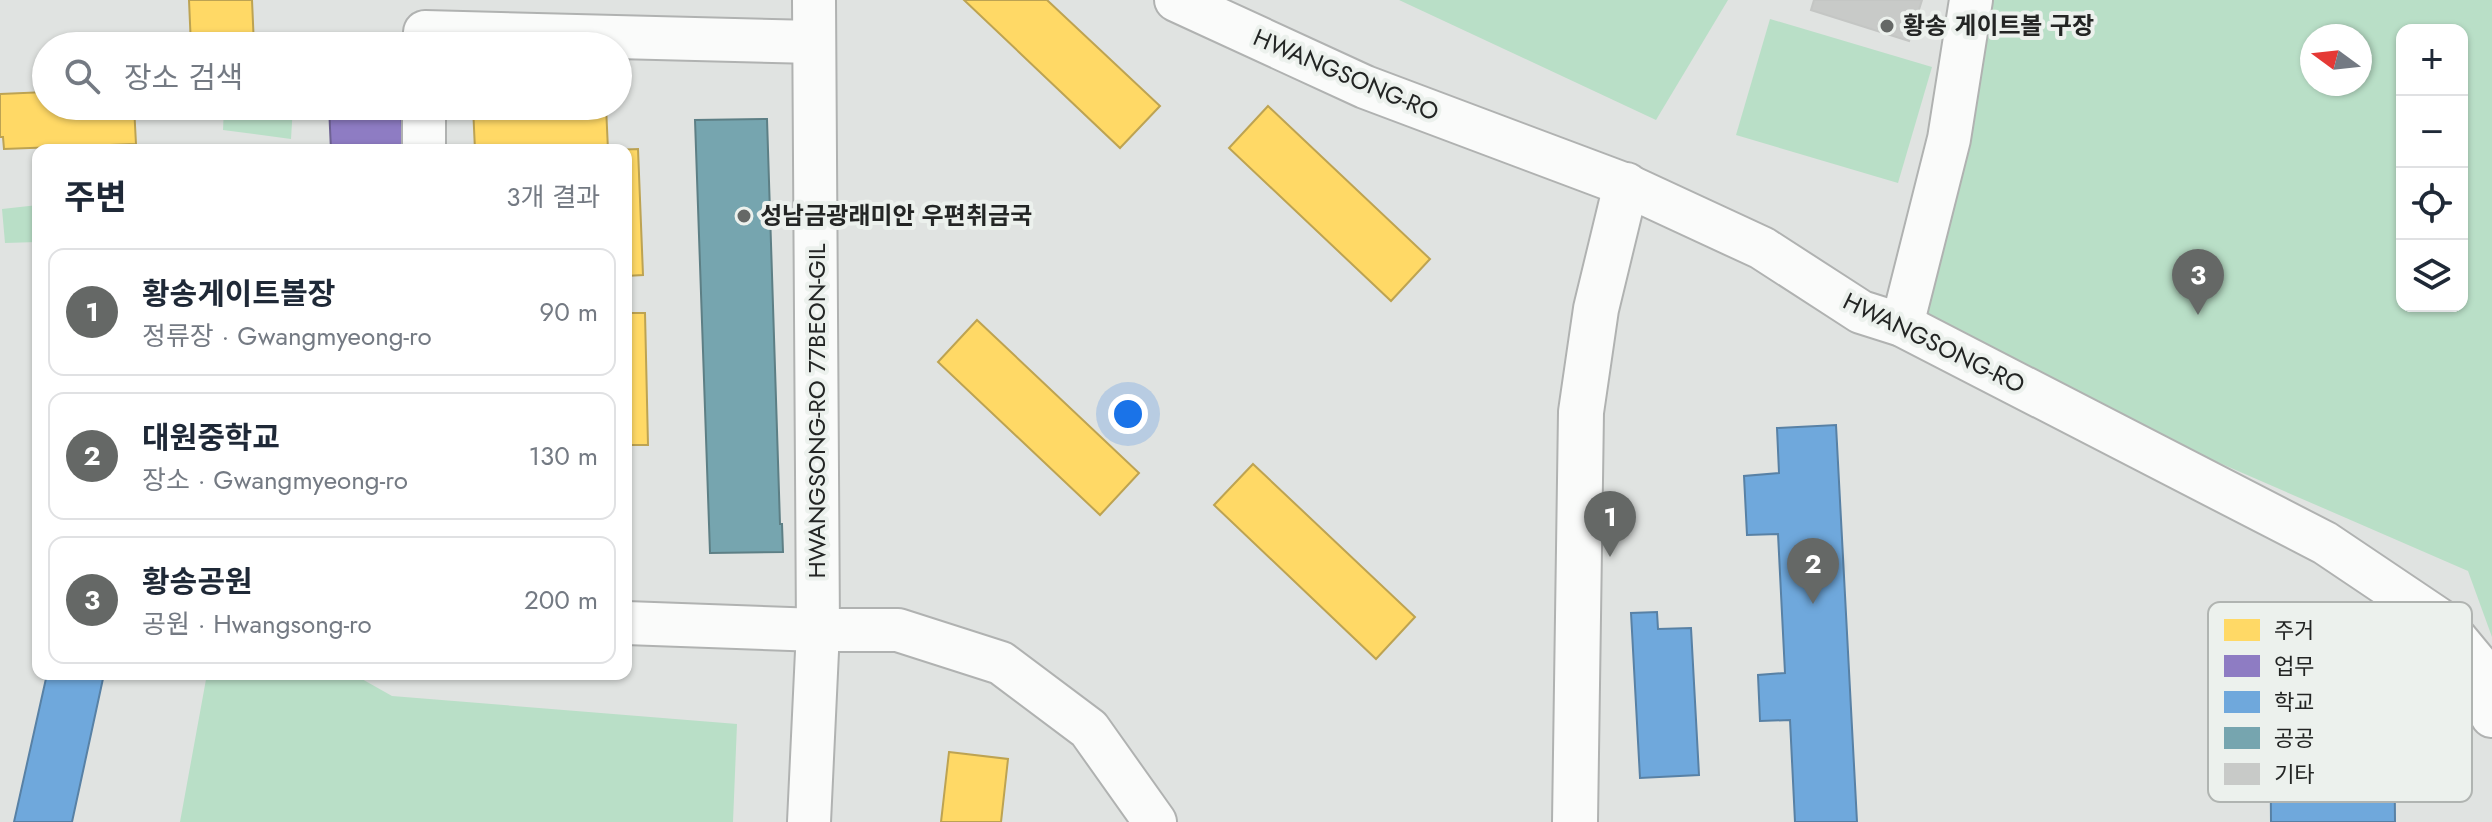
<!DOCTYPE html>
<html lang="ko">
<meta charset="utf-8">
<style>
body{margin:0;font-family:Jost,"Noto Sans KR",sans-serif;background:#f2f2f3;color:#1f2937}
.controls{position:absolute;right:24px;top:24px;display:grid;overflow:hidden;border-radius:16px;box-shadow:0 2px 6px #0004}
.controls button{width:72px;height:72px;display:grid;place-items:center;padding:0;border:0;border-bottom:2px solid #e0e1e3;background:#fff;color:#1f2937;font:40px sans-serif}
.compass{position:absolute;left:2300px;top:24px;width:72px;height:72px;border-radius:50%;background:#fff;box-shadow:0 2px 6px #0004;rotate:285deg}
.you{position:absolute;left:1128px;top:414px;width:28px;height:28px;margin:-20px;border:6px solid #fff;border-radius:50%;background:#1a73e8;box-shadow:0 0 0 12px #1a73e833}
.badge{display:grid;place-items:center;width:52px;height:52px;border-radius:50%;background:#656866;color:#fff;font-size:26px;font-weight:700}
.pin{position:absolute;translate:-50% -66px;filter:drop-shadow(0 2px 4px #0008)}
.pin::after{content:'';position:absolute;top:42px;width:28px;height:24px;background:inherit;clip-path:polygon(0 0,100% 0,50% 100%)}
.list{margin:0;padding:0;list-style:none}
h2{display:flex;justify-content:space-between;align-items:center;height:104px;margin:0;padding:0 32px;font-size:34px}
h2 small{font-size:26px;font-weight:400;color:#747a83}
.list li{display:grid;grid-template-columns:52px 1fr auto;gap:24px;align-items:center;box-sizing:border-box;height:128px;margin:0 16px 16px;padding:0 16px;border:2px solid #e0e1e3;border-radius:16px}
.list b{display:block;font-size:30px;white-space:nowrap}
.list p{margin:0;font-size:26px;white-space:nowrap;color:#747a83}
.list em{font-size:26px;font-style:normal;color:#747a83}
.icon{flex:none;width:44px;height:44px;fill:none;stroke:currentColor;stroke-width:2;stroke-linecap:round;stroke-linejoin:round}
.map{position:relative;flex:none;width:2492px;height:822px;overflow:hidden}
.search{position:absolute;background:#fff;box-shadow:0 2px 6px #0004;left:32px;top:32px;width:600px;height:88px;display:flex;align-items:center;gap:20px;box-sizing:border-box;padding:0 28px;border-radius:44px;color:#747a83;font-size:30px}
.panel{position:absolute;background:#fff;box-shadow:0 2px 6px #0004;left:32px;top:144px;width:600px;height:536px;border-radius:16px}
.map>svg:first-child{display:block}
.green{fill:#b9dfc7;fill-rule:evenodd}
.homes{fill:#ffd966;stroke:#bda352;stroke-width:2}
.offices{fill:#8e7cc3;stroke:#6e6293;stroke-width:2}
.schools{fill:#6fa8dc;stroke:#5881a5;stroke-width:2}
.public{fill:#76a5af;stroke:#5d7f85;stroke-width:2}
.building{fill:#c8cac8;stroke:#c4c6c4;stroke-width:2}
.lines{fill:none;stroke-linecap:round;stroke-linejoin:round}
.minor-casing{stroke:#b0b2b1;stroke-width:46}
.major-casing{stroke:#b0b2b1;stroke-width:48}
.minor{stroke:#fafbfa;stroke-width:42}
.major{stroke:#fafbfa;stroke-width:44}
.poi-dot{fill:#656866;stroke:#ecf1ed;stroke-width:3}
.labels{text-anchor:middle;stroke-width:8;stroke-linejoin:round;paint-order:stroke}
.poi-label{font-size:24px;font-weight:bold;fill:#232524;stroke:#ecf1ed;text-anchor:start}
.street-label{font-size:24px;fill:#232524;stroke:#ecf1ed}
.key{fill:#ecf1ed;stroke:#b0b4b1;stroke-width:2}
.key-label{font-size:22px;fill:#232524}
</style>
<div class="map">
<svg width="2492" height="822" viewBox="0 0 2492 822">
<rect width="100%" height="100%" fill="#e0e3e1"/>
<g class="green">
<polygon points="1399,0 1728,0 1656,120"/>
<path d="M1955 0H2492V637L2468 571 1902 325ZM2402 30H2462V306H2402ZM2312 36H2360V84H2312Z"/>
<polygon points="1770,19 1932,67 1898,183 1736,135"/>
<polygon points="224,106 293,106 291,139 223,130"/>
<polygon points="38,205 38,242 5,243 2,209"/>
<polygon points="207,674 353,674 392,696 737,724 733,822 180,822"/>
</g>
<g class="homes">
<polygon points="189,0 252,0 254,46 191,46"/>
<polygon points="964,0 1047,0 1160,106 1120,148"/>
<polygon points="46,92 46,106 134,106 136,144 4,149 3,137 0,137 0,94"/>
<polygon points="473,106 606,106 608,150 475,150"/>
<polygon points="1268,106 1430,259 1391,301 1229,148"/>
<polygon points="638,149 643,275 626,276 626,150 611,150"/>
<polygon points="626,313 645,313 648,445 626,445"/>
<polygon points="977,320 1139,473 1100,515 938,362"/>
<polygon points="1253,464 1415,617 1376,659 1214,505"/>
<polygon points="949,752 1008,759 1001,822 941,822"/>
</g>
<polygon class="offices" points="329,106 401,106 403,150 331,150"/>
<g class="schools">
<polygon points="1836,425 1857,822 1795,822 1790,720 1760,721 1758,675 1785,673 1778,534 1747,535 1744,476 1779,473 1777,428"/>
<polygon points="1657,612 1658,629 1691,628 1699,775 1640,778 1631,613"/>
<polygon points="47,674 104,674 72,822 14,822"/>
<polygon points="2394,699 2395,822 2271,822 2270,700"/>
</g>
<polygon class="public" points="767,119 780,524 782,524 783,552 710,553 695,120"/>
<polygon class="building" points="1814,0 1922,0 1909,41 1811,10"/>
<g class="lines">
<g class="minor-casing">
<g id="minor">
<polyline points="1176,0 1365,87 1626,185 1762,248 1861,312 1902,325 2325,543 2441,621 2479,667 2492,716"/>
<polyline points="425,32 814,42"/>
<polyline points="424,150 424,106"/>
<polyline points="1902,325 1949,139 1971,0"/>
<polyline points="626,623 818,630 898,630 1001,663 1089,729 1155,822"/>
<polyline points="809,822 818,630 814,0"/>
</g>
</g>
<g class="major-casing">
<polyline id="major" points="1575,822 1581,412 1596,309 1626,185"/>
</g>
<use href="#minor" class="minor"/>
<use href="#major" class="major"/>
</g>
<g class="poi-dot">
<circle cx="1887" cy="26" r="8"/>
<circle cx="744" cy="216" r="8"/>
</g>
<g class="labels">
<g class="poi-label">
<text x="1903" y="34">황송 게이트볼 구장</text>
<text x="760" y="224">성남금광래미안 우편취금국</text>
</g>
<g class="street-label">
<text transform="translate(1346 75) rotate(23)" y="8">HWANGSONG-RO</text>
<text transform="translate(1934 343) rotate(26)" y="8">HWANGSONG-RO</text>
<text transform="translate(817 411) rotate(-90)" y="8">HWANGSONG-RO 77BEON-GIL</text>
</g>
</g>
<rect x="2208" y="602" width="264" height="200" rx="12" class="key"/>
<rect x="2224" y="619" width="36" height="22" fill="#ffd966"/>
<rect x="2224" y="655" width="36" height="22" fill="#8e7cc3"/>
<rect x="2224" y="691" width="36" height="22" fill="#6fa8dc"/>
<rect x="2224" y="727" width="36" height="22" fill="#76a5af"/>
<rect x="2224" y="763" width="36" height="22" fill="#c8cac8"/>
<g class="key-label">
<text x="2274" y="638">주거</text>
<text x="2274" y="674">업무</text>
<text x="2274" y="710">학교</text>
<text x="2274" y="746">공공</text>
<text x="2274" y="782">기타</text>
</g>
</svg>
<div class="controls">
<button>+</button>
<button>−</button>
<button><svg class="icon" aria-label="locate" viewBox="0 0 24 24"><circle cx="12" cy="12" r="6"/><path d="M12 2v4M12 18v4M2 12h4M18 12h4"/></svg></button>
<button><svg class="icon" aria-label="layers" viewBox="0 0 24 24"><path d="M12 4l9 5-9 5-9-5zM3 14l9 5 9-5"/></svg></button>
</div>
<svg class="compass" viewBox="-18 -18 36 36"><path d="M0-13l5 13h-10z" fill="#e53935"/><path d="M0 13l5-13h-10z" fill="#747a83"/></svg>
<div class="you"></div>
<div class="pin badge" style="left:1610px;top:557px">1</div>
<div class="pin badge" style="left:1813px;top:604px">2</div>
<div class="pin badge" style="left:2198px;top:315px">3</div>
<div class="search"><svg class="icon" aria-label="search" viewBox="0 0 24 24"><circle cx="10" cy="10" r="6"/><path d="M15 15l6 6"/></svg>장소 검색</div>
<section class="panel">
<h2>주변<small>3개 결과</small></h2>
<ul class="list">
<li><span class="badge">1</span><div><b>황송게이트볼장</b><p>정류장 · Gwangmyeong-ro</p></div><em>90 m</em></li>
<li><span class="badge">2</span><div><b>대원중학교</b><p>장소 · Gwangmyeong-ro</p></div><em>130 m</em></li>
<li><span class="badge">3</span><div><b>황송공원</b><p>공원 · Hwangsong-ro</p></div><em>200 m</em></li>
</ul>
</section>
</div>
